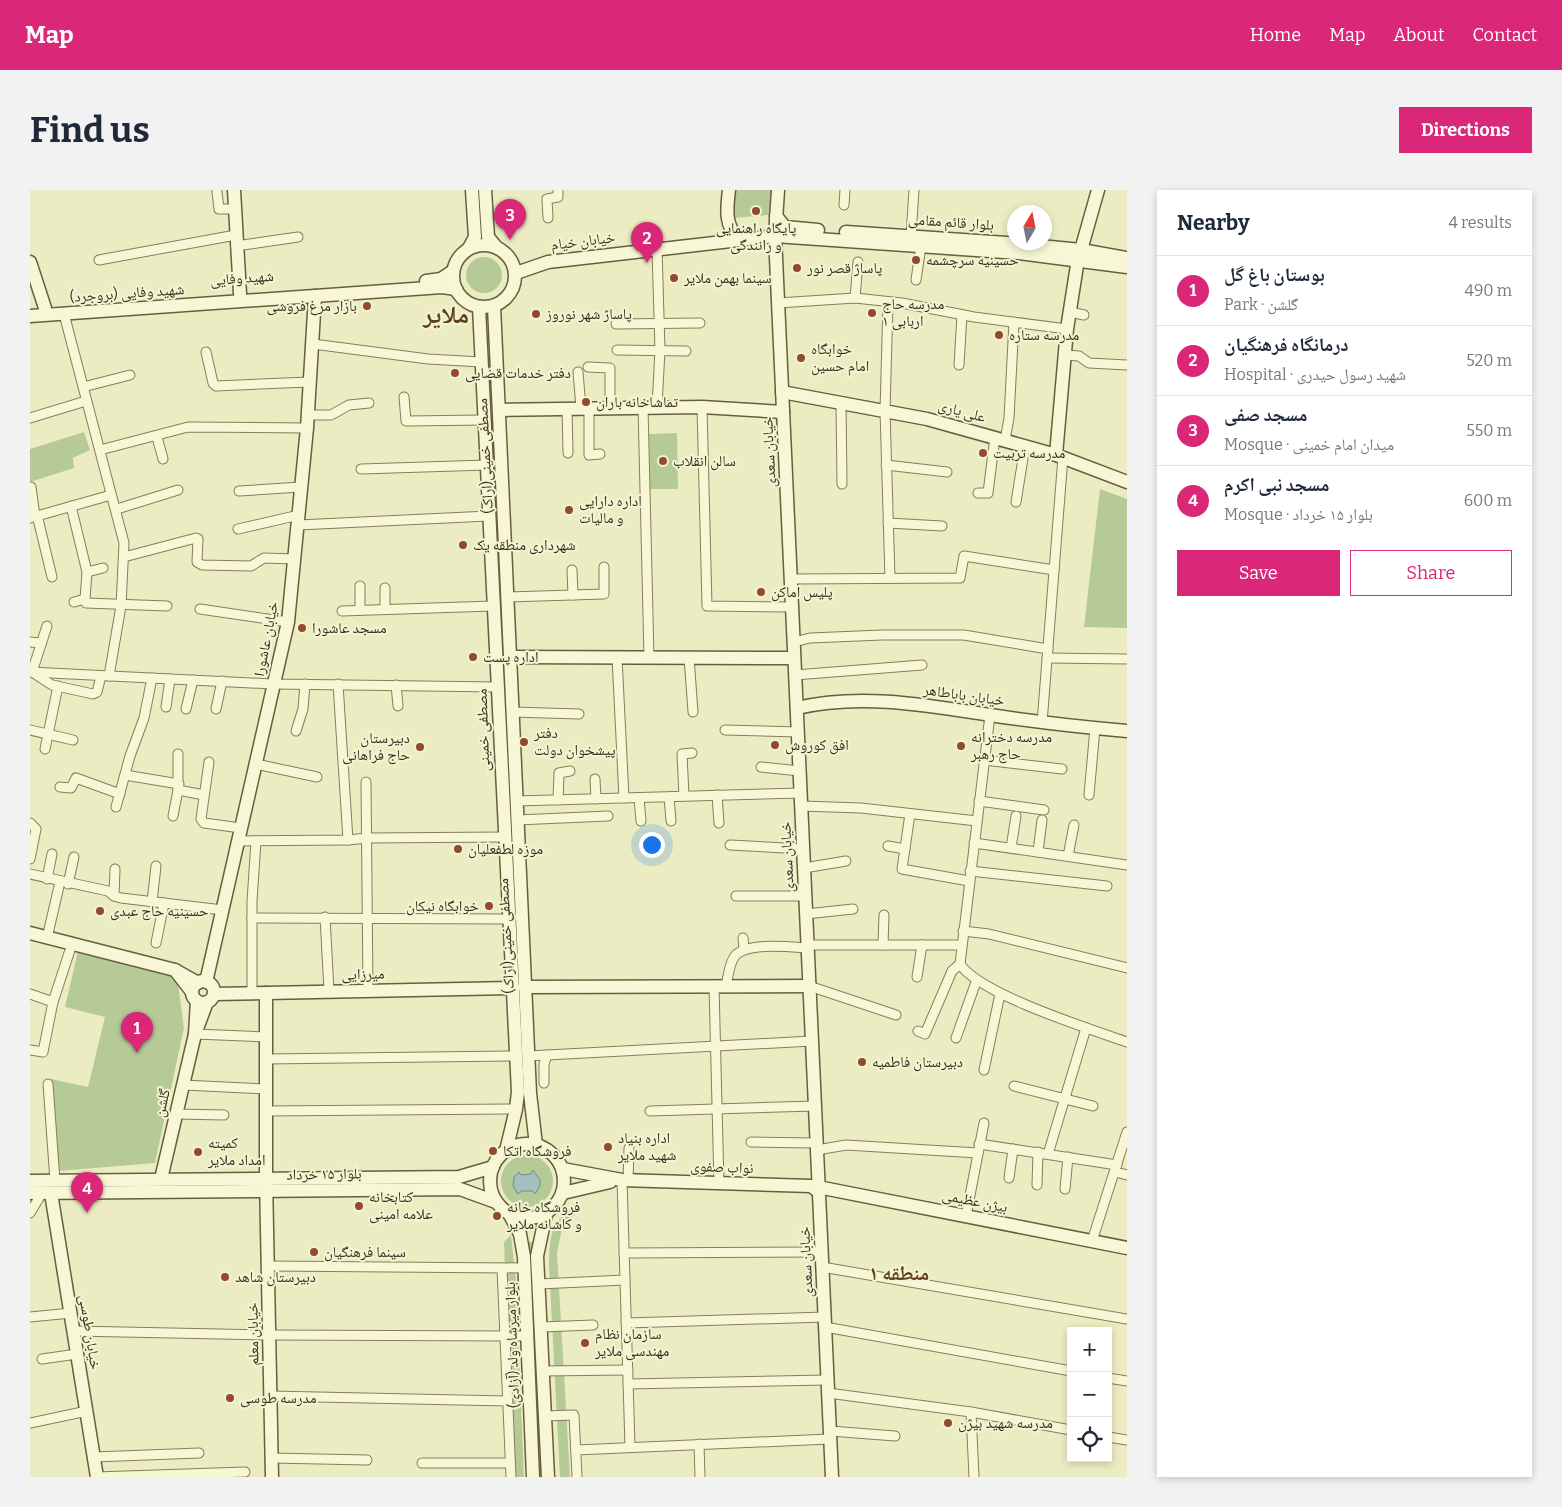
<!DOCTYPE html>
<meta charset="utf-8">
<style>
body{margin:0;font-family:Bitter,"Noto Naskh Arabic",serif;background:#f2f2f3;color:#1f2937}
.controls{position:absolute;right:15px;bottom:15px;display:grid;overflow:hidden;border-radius:0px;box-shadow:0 2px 8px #0003}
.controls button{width:45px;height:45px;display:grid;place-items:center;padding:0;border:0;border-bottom:1px solid #e0e1e3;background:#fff;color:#1f2937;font:25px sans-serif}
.compass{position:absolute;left:977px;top:15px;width:45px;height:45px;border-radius:50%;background:#fff;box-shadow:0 2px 8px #0003;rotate:10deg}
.you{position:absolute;left:621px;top:654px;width:18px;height:18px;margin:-12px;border:4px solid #fff;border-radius:50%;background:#1a73e8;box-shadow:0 0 0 8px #1a73e833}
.badge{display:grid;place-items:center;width:32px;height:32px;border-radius:50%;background:#db2777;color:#fff;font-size:16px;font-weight:700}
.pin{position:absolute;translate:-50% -41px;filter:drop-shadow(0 1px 2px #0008)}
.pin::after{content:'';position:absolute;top:26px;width:18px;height:15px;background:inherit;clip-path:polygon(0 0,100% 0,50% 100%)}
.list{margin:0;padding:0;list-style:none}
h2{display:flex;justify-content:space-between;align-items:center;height:65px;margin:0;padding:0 20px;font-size:21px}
h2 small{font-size:16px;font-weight:400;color:#747a83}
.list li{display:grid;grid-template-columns:32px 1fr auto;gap:15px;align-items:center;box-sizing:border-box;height:70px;padding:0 20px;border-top:1px solid #e0e1e3}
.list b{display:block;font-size:19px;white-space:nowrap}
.list p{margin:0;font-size:16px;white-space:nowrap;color:#747a83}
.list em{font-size:16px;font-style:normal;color:#747a83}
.actions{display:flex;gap:10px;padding:15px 20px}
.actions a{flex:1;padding:11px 0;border:1px solid #db2777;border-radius:0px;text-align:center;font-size:18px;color:#db2777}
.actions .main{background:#db2777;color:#fff}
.icon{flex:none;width:28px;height:28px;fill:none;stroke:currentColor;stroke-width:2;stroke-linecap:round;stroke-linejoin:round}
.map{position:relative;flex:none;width:1097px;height:1287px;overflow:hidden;border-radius:0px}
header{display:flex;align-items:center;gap:30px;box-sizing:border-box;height:70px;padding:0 25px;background:#db2777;color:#fff}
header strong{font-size:24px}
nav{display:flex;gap:28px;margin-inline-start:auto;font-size:18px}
.intro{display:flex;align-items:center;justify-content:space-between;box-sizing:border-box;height:120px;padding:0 30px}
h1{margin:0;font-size:35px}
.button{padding:12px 22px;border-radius:0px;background:#db2777;color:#fff;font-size:18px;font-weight:700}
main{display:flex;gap:30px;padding:0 30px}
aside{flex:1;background:#fff;border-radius:0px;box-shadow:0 2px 8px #0003}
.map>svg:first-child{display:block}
.green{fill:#b6ca97}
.water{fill:#a5bfbf;stroke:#6c8c8d}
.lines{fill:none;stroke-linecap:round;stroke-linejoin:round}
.street-casing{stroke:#867e5a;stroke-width:11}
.secondary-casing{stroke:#675e3e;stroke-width:15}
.street{stroke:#f7f7d6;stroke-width:9}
.secondary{stroke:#f7f7d6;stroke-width:12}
.poi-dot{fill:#92492d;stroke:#f4f4d2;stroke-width:2}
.labels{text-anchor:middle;stroke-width:4;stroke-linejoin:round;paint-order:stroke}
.street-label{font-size:15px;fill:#36301e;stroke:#f4f4d2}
.poi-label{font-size:15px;fill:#36301e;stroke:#f4f4d2;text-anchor:start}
.district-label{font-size:20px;font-weight:bold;fill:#61401f;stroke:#f4f4d2}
.town-label{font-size:25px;font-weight:bold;fill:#61401f;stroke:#f4f4d2}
</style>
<header>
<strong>Map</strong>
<nav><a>Home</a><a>Map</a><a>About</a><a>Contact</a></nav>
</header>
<div class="intro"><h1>Find us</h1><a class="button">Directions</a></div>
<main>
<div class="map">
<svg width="1097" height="1287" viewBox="0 0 1097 1287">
<rect width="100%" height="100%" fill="#ececc3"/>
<g class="green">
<polygon points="704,0 742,0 739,25 703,28"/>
<circle cx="454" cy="85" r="18"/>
<polygon points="54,242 60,260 43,268 44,278 0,292 0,259"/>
<polygon points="647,243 648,299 620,299 619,244"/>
<polygon points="1070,299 1097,309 1097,438 1054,437"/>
<polygon points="48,761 140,784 148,794 154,838 125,973 28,981 21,889 58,897 75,827 35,817"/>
<circle cx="497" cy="991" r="26"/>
<path d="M543 1014 548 1021 532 1038 527 1063 540 1287H530L519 1075C520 1043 520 1038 543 1014Z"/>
<polygon points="481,1045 486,1091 494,1287 483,1287 474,1052"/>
<polygon points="496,1052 503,1052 515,1287 509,1287"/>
</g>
<polygon class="water" points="503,980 510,990 510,996 505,1004 502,1001 492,1001 488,1004 483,996 484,987 489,982 491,985 501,984"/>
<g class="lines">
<g class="street-casing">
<g id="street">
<polyline points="187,2 189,19 204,19"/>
<polyline points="814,15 815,0"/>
<polyline points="518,28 517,9 528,7 528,0"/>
<polyline points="881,46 884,0"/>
<polyline points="206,56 268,47"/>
<polyline points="627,59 630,160 627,217"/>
<polyline points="69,70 206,45"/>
<polyline points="886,90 891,56"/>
<polyline points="825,108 828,72"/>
<polyline points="858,112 855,221 860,388"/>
<polyline points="748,113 825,108 872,113 944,127 1037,139"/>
<polyline points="1040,122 1054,125"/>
<polyline points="34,124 94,353 91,416 79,486"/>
<polyline points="586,134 670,133"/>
<polyline points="283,154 398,169 451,172"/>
<polyline points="587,160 656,161"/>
<polyline points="176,162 183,193 186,196 279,192"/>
<polyline points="1035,165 1049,166 1059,173 1097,175"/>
<polyline points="929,175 932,125"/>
<polyline points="558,177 580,178 580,217"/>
<polyline points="548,182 551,218"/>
<polyline points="53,197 100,185"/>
<polyline points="374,207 376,231 454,230"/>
<polyline points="811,212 812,294"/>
<polyline points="613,217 619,467"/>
<polyline points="672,217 677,416 762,417"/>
<polyline points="537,218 538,263"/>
<polyline points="559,218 559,265 570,264"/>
<polyline points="277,225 301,225 319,215 339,213"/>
<polyline points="0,228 56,211"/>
<polyline points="127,247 133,269"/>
<polyline points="975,250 979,228 984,132"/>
<polyline points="70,260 158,237 277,238"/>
<polyline points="856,275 917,282"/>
<polyline points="331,279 457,275"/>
<polyline points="1,297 5,326"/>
<polyline points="209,301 271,297"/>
<polyline points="948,303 958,303 965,247"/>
<polyline points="986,312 995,256"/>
<polyline points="41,316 57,382 55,409 56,413 137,416"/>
<polyline points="87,319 148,300"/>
<polyline points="7,325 22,387"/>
<polyline points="0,328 81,305"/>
<polyline points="858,333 912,336"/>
<polyline points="268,335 459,326"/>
<polyline points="208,339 269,325"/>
<polyline points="94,367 166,348 168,349 167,372 172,375 221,376 234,368 265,369"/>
<polyline points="542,380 543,405"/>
<polyline points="57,382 73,378"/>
<polyline points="761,389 930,388 934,366 1024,380"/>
<polyline points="330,396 330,420"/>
<polyline points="355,398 355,419"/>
<polyline points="477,407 574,404 574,377"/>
<polyline points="44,412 55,409"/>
<polyline points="170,419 258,432"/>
<polyline points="312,421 463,416"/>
<polyline points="17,436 2,482 22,495 63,504 67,502 71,486"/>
<polyline points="0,452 11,453"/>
<polyline points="764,452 780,448 852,445 934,445 1018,459"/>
<polyline points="587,467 594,608"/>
<polyline points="659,467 663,522"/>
<polyline points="1017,468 1097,469"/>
<polyline points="0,482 243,494 468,497"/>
<polyline points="765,485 892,475"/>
<polyline points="366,495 368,516"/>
<polyline points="136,517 140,489"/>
<polyline points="156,519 163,490"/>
<polyline points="186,519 192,491"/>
<polyline points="482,522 549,524"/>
<path d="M960 525 930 774C949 804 1060 839 1097 852"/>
<polyline points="1012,533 1033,267"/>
<polyline points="0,540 43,550"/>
<polyline points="695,540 768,542"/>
<polyline points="266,541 273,519 275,494"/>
<polyline points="15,559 28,496"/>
<polyline points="148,564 148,600 174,605"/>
<polyline points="954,570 1032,579"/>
<polyline points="179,572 171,629 174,633 211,638"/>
<polyline points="226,574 287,587"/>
<polyline points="731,577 770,581"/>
<polyline points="95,585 149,594"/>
<polyline points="565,589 566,609"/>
<polyline points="336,592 338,801"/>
<polyline points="30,597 41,598 46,588 90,604"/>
<polyline points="687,605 689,633"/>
<polyline points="1059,605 1065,538"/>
<polyline points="654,606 652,564 662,563"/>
<polyline points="639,607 641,631"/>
<polyline points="609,608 611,631"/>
<polyline points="528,610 529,583 540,581"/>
<polyline points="486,611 771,603"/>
<polyline points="949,611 1014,620"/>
<polyline points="771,616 831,618 947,631"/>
<polyline points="86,617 100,566 114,528 122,488"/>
<polyline points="880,624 872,679 939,691"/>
<polyline points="143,626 148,600"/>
<polyline points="487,630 578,626"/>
<polyline points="0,633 6,639 0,669"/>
<polyline points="318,650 337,648 474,647"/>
<polyline points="209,651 318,650 308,494"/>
<polyline points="944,653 1097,675"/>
<polyline points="700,655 773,659"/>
<polyline points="858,656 875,659"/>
<polyline points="981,658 986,626"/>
<polyline points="1008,662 1012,630"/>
<polyline points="1038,666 1044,635"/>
<polyline points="774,678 816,671"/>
<polyline points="940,681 1077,696"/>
<polyline points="0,684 78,701 84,706 91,708 193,720"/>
<polyline points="17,689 22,664"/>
<polyline points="38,694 44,667"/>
<polyline points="84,706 85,679"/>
<polyline points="706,706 775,706"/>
<polyline points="122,712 126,676"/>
<polyline points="776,724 823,719"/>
<polyline points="295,727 299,801"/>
<polyline points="222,728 479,729"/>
<polyline points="933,741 959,744 1097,778"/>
<polyline points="17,748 30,692"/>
<polyline points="713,748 714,759"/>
<polyline points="126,753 134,713"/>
<polyline points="778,755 931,755"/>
<polyline points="853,755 854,725"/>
<polyline points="887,787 892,755"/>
<polyline points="684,796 689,994"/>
<path d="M696 796C698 788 699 773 705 766 717 752 760 757 778 758"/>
<polyline points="779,796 866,825"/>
<polyline points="222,803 222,711 226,651"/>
<polyline points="0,804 23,812"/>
<polyline points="888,841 895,844 922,781 930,774"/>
<polyline points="165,844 236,847"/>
<polyline points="926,848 946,792"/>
<polyline points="0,860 13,862 23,812 42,754"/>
<polyline points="498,866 782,851"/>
<polyline points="236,869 486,866"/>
<polyline points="954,880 970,804"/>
<polyline points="514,893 514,874 517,865"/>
<polyline points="18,894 25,991"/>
<polyline points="153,895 236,899"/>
<polyline points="984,896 1063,916"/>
<polyline points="236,921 486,919"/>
<polyline points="620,921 785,916"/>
<polyline points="147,924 194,925"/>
<polyline points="721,952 787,953"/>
<polyline points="949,954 1087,975"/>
<polyline points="787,960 816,955 948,963"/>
<polyline points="1018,964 1056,838"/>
<polyline points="1085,982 1097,985"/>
<polyline points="979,988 983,959"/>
<polyline points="592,990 600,1257"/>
<polyline points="598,991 599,958"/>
<polyline points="1007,995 1008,962"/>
<polyline points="1035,999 1038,967"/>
<polyline points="0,1023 12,1003"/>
<polyline points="936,1026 954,933"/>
<polyline points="1062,1051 1097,942"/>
<polyline points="594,1063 792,1062"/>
<polyline points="238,1076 495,1078"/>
<polyline points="792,1077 1097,1129"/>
<polyline points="472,1078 481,1287"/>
<polyline points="509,1094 595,1090"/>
<polyline points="0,1127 41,1123"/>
<polyline points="596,1133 795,1127"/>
<polyline points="511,1137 563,1135"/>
<polyline points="795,1137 1041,1181"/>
<polyline points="44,1141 239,1145 497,1146"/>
<polyline points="12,1169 47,1164"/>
<polyline points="513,1181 598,1180"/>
<polyline points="1078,1188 1097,1191"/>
<polyline points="598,1194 797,1190"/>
<polyline points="798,1203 941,1222 1041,1240"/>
<polyline points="240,1206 477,1211"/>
<polyline points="941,1222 944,1287"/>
<polyline points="515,1226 544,1225 547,1287"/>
<polyline points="0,1233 57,1221"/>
<polyline points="800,1241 865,1246"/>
<polyline points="1078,1247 1097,1250"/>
<polyline points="669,1254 670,1287"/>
<polyline points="546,1260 800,1249"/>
<polyline points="64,1267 169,1263"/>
<polyline points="241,1268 337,1270"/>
<polyline points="392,1273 480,1273"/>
<polyline points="66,1287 215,1282"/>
</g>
</g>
<g class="secondary-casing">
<g id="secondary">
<polyline points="204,0 210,104"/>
<polyline points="455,0 458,47 467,58"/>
<path d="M699 0C697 17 694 37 709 48"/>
<polyline points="748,0 745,46 802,1287"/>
<polyline points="746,26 755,37 788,40"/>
<polyline points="816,42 990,54 1051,60 1097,68"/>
<circle cx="454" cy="86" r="31"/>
<polyline points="439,58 445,47 442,0"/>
<polyline points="1051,60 1068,0"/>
<polyline points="0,72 15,118"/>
<polyline points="486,83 518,72 745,46 989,63 1097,77"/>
<polyline points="396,91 411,89 423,81"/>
<polyline points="464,116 500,903 506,955"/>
<polyline points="449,117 488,902 486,919 476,961"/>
<polyline points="0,126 412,97 426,99"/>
<polyline points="752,202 897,229 1026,265 1097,292"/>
<polyline points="469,220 672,217 753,222"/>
<polyline points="1026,265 1037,139 1048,69"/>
<polyline points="480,467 764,468"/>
<path d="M767 518C830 503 896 515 960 525 1006 532 1051 537 1097 541"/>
<polyline points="0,743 145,780"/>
<circle cx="173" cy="802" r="11"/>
<polyline points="176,792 258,432 277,238 285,106"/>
<polyline points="495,797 779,796"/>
<polyline points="162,802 145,780 168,793"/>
<polyline points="236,803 236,989 242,1287"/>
<polyline points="184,804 483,798"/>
<polyline points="167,811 165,844 177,812"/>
<circle cx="497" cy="991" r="37"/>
<polyline points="533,979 592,990 781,996 789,1002 793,998 1097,1058"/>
<polyline points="131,989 165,844"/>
<polyline points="0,991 429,987 463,977"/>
<polyline points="0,1003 430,999 466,1012"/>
<polyline points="21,1003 67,1287"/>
<polyline points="533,1003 580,992"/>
<polyline points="516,1024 507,1066 518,1287"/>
<polyline points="480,1025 490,1044 494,1067 503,1287"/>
</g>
</g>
<use href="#street" class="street"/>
<use href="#secondary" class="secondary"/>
</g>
<g class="poi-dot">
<circle cx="726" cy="21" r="5"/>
<circle cx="886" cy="70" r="5"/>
<circle cx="767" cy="78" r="5"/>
<circle cx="644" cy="88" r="5"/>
<circle cx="337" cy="116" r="5"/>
<circle cx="842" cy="123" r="5"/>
<circle cx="506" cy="124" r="5"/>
<circle cx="969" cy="145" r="5"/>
<circle cx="771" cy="168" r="5"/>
<circle cx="425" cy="183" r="5"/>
<circle cx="556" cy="212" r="5"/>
<circle cx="953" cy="263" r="5"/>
<circle cx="633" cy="271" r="5"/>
<circle cx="539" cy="320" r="5"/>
<circle cx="433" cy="355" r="5"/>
<circle cx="731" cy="402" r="5"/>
<circle cx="272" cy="438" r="5"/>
<circle cx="443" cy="467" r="5"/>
<circle cx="494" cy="552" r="5"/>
<circle cx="745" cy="555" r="5"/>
<circle cx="931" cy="556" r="5"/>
<circle cx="390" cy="557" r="5"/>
<circle cx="428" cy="659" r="5"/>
<circle cx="459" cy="716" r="5"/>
<circle cx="70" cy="721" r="5"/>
<circle cx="832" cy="872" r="5"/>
<circle cx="578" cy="957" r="5"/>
<circle cx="463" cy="961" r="5"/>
<circle cx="168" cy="962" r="5"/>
<circle cx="329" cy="1016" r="5"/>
<circle cx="467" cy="1026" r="5"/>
<circle cx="284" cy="1062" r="5"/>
<circle cx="195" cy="1087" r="5"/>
<circle cx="555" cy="1153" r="5"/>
<circle cx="200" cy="1208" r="5"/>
<circle cx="918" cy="1233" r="5"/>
</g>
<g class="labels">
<g class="street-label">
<text transform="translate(921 32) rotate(4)" y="5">بلوار قائم مقامی</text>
<text transform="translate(553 51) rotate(-7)" y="5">خیابان خیام</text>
<text transform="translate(212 88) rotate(-4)" y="5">شهید وفایی</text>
<text transform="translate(97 103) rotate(-4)" y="5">شهید وفایی (بروجرد)</text>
<text transform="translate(932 221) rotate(15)" y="5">علی یاری</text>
<text transform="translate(739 262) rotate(-93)" y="5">خیابان سعدی</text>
<text transform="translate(455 266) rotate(-93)" y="5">مصطفی خمینی(اراک)</text>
<text transform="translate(236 449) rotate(-79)" y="5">خیابان عاشورا</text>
<text transform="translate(934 505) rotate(8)" y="5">خیابان باباطاهر</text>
<text transform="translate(453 540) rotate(-92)" y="5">مصطفی خمینی</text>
<text transform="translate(757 667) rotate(-93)" y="5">خیابان سعدی</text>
<text transform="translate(476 746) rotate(-93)" y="5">مصطفی خمینی(اراک)</text>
<text transform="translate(333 784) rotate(-1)" y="5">میرزایی</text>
<text transform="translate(132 913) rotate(-77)" y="5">گلشن</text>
<text transform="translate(692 977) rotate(2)" y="5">نواب صفوی</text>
<text transform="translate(294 984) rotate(-1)" y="5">بلوار ۱۵ خرداد</text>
<text transform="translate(945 1011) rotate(11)" y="5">بیژن عظیمی</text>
<text transform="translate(776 1072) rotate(-93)" y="5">خیابان سعدی</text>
<text transform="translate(60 1142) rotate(81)" y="5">خیابان طوسی</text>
<text transform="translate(223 1144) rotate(-91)" y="5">خیابان معلم</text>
<text transform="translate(482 1155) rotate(-92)" y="5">بلوار میرشاه ولد (آزادی)</text>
</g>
<g class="poi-label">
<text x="726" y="43" text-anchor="middle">پایگاه راهنمایی<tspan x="726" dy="17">و رانندگی</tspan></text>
<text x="896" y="75">حسینیه سرچشمه</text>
<text x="777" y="83">پاساژ قصر نور</text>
<text x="654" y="93">سینما بهمن ملایر</text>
<text x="852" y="119">مدرسه حاج<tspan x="852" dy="17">اربابی ۱</tspan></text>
<text x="327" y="121" text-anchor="end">بازار مرغ فروشی</text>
<text x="516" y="129">پاساژ شهر نوروز</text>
<text x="979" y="150">مدرسه ستاره</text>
<text x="781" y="164">خوابگاه<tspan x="781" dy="17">امام حسین</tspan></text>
<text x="435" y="188">دفتر خدمات قضایی</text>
<text x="566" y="217">تماشاخانه باران</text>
<text x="963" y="268">مدرسه تربیت</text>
<text x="643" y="276">سالن انقلاب</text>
<text x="549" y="316">اداره دارایی<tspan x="549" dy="17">و مالیات</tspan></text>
<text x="443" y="360">شهرداری منطقه یک</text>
<text x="741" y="407">پلیس اماکن</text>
<text x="282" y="443">مسجد عاشورا</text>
<text x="453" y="472">اداره پست</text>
<text x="504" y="548">دفتر<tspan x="504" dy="17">پیشخوان دولت</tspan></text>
<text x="941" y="552">مدرسه دخترانه<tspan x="941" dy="17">حاج رهبر</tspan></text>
<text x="380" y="553" text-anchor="end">دبیرستان<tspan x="380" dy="17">حاج فراهانی</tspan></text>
<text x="755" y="560">افق کوروش</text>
<text x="438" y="664">موزه لطفعلیان</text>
<text x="449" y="721" text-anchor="end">خوابگاه نیکان</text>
<text x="80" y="726">حسینیه حاج عبدی</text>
<text x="842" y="877">دبیرستان فاطمیه</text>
<text x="588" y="953">اداره بنیاد<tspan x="588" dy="17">شهید ملایر</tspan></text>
<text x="178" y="958">کمیته<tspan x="178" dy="17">امداد ملایر</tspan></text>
<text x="473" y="966">فروشگاه اتکا</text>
<text x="339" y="1012">کتابخانه<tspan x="339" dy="17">علامه امینی</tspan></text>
<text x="477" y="1022">فروشگاه خانه<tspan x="477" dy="17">و کاشانه ملایر</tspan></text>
<text x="294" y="1067">سینما فرهنگیان</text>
<text x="205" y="1092">دبیرستان شاهد</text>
<text x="565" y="1149">سازمان نظام<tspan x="565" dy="17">مهندسی ملایر</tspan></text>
<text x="210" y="1213">مدرسه طوسی</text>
<text x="928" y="1238">مدرسه شهید بیژن</text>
</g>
<g class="district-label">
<text x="869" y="1090">منطقه ۱</text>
</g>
<g class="town-label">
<text x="416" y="133">ملایر</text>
</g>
</g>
</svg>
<div class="controls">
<button>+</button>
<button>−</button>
<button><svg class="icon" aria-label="locate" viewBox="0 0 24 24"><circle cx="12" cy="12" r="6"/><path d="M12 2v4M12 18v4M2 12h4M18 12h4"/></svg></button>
</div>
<svg class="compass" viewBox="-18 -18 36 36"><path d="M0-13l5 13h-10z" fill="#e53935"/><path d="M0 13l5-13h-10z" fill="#747a83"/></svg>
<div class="you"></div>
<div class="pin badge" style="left:107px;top:863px">1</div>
<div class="pin badge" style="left:617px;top:73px">2</div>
<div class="pin badge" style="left:480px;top:50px">3</div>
<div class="pin badge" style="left:57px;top:1023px">4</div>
</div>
<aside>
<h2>Nearby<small>4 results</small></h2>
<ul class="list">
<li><span class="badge">1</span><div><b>بوستان باغ گل</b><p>Park · گلشن</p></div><em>490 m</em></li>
<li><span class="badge">2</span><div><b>درمانگاه فرهنگیان</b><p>Hospital · شهید رسول حیدری</p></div><em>520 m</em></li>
<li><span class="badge">3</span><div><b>مسجد صفی</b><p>Mosque · میدان امام خمینی</p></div><em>550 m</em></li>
<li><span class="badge">4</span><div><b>مسجد نبی اکرم</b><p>Mosque · بلوار ۱۵ خرداد</p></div><em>600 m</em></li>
</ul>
<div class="actions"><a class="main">Save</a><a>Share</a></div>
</aside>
</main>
